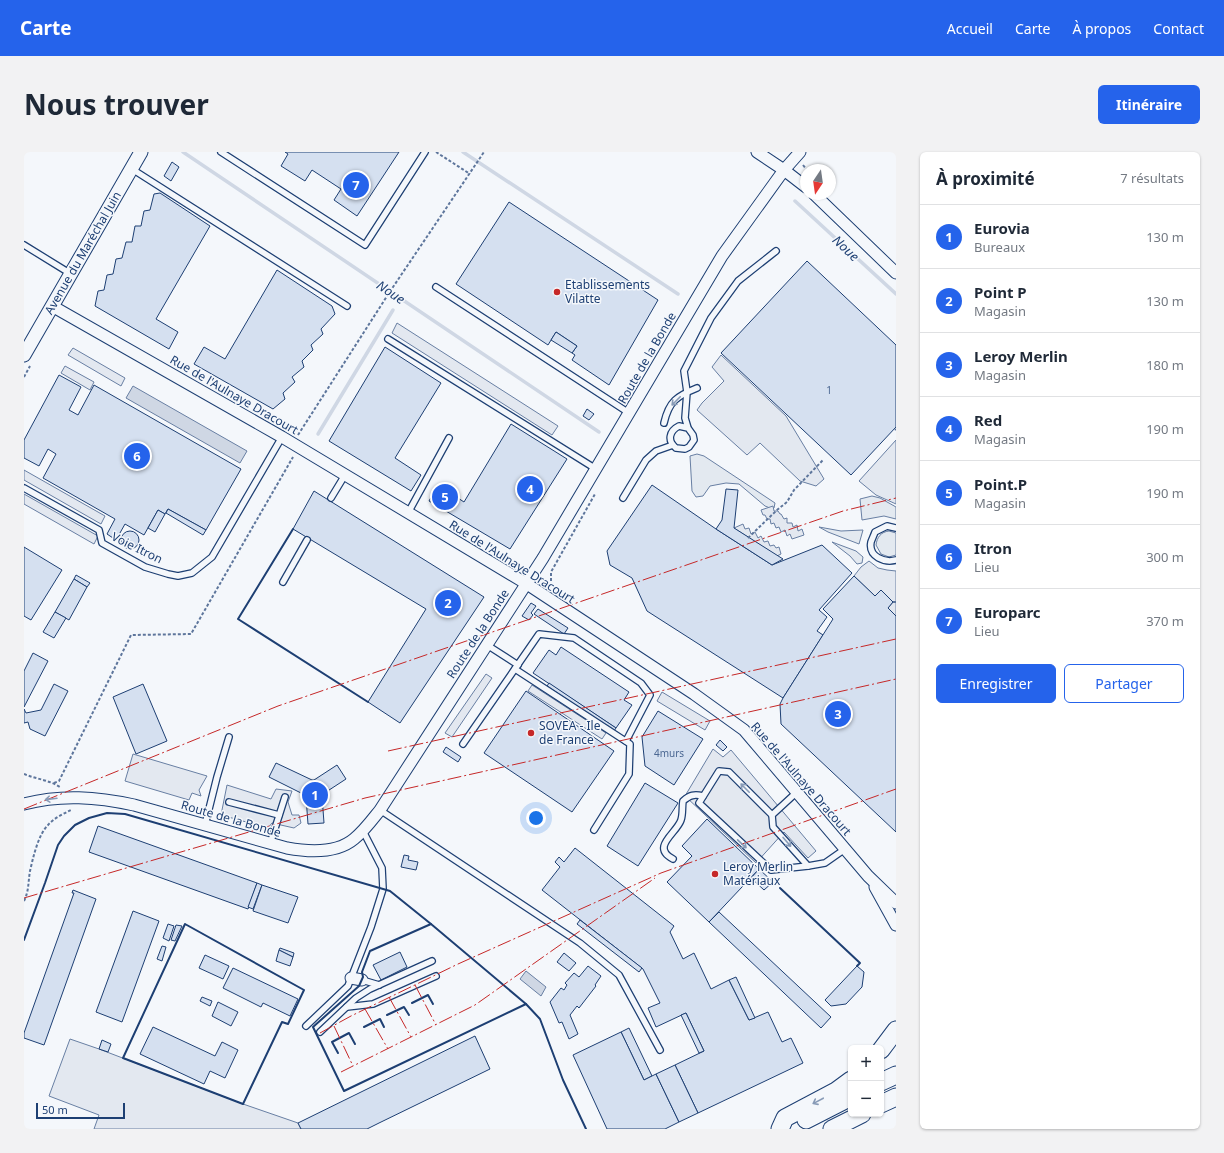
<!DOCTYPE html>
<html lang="fr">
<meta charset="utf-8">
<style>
body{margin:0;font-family:"Noto Sans",sans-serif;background:#f2f2f3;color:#1f2937}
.controls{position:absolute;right:12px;bottom:12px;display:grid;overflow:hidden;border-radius:6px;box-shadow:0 1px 3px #0004}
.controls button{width:36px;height:36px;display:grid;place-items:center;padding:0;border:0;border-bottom:1px solid #e0e1e3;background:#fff;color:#1f2937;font:20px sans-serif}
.compass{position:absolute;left:776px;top:12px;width:36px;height:36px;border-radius:50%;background:#fff;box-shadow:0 1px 3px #0004;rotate:193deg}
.scale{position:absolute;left:12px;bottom:10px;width:89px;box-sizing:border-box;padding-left:4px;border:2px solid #1d3f73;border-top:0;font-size:11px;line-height:14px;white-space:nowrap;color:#1d3f73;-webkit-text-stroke:3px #f4f7fb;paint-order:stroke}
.you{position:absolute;left:512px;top:666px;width:14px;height:14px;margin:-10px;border:3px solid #fff;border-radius:50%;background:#1a73e8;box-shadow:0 0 0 6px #1a73e833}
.badge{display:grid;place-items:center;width:26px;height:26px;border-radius:50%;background:#2563eb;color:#fff;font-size:13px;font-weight:700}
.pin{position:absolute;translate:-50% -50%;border:2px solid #fff;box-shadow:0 1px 4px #0006}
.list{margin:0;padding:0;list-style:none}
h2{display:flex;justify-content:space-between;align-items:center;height:52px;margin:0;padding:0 16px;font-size:17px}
h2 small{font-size:13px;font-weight:400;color:#747a83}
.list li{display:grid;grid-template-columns:26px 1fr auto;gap:12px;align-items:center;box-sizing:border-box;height:64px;padding:0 16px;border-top:1px solid #e0e1e3}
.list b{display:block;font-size:15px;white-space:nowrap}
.list p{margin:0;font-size:13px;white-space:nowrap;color:#747a83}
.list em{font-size:13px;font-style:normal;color:#747a83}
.actions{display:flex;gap:8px;padding:12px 16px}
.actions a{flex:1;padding:9px 0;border:1px solid #2563eb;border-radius:6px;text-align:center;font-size:14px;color:#2563eb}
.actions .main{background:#2563eb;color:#fff}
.map{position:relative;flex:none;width:872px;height:977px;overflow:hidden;border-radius:6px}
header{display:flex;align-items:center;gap:24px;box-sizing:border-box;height:56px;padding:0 20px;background:#2563eb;color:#fff}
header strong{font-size:19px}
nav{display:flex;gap:22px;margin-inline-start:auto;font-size:14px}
.intro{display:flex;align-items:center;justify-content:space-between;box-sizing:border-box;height:96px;padding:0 24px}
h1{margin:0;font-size:28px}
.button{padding:10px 18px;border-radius:6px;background:#2563eb;color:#fff;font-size:14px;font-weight:700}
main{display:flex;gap:24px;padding:0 24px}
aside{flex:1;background:#fff;border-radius:6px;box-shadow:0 1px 3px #0004}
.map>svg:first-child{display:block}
</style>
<header>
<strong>Carte</strong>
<nav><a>Accueil</a><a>Carte</a><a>À propos</a><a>Contact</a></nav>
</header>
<div class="intro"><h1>Nous trouver</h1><a class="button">Itinéraire</a></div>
<main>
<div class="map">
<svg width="872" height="977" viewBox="0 0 872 977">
<rect width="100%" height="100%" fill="#f4f7fb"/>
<g fill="#e3e9f0" stroke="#687fa3">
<polygon points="673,302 680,304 751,351 750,356 746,356 741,354 715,332 702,331 686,334 679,344 672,345 668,339 666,304"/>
<polygon points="848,344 856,346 872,355 872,367 860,364 838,368 836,347"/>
<polygon points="795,375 817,379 839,378 835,392 804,380"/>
<path d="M 865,379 L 872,381 L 872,403 L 865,405 L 857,402 L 852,393 C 853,385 857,380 865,379 Z"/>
<polygon points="808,390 832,399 839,405 838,411 833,412 826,404"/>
</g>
<g fill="#e3e8f0" stroke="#687fa3">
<polygon points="373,171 534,274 528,283 368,181"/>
<polygon points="49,196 101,226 97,234 44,203"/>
<polygon points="697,203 762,264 800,327 792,334 776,329 736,291 723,303 673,258 678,251 700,229 688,215"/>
<polygon points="41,214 70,230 66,238 37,221"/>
<polygon points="872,288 872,352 852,343 835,329"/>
<polygon points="0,318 81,364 77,372 0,328"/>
<polygon points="0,342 74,384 70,392 0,352"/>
<polygon points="749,354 750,359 754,359 756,362 757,362 760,367 763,366 763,371 768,371 769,375 773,373 774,379 778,377 780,383 768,387 766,382 763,384 761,378 757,380 755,375 752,376 750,371 747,372 746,367 743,367 741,363 739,363 737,358"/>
<polygon points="719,372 721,377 725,376 727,382 731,380 734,386 737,384 740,390 744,389 746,394 750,393 752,396 755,395 757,402 753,404 710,376"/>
<polygon points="845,409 854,416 863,418 872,419 872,464 864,456 869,450 857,439 851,444 830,424 837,415"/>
<polygon points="462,522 468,526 428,585 421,581"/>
<polygon points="508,533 582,581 578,587 504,539"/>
<polygon points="638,540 686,569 681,578 633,549"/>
<polygon points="689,597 699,605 707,598 792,699 784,706 760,680 732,711 661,644"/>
<polygon points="109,602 183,624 175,638 177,644 168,641 165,648 101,629"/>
<polygon points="203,633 247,647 252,637 268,639 264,650 268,663 275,663 277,671 270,676 248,671 244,676 197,663"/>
<polygon points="46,887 75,897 219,952 274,971 277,977 70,977 75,963 25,944"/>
</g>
<g fill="#cfd7e4" stroke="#687fa3">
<polygon points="109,234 223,299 216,311 102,246"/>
<polygon points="502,819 522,835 517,844 496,827"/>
</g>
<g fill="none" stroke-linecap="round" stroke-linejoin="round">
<g stroke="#cfd7e4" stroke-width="3.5">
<polyline points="159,0 575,280"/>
<polyline points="439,0 654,142"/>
<polyline points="771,49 872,142"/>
<polyline points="294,282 369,158"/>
</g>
</g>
<g fill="#d5e0f0" stroke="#1d3f73">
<polygon points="261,0 375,0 333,64 310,48 317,37 288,18 281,29 257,14 264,2"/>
<polygon points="148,10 155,15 147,29 140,24"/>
<polygon points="136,41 186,74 132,167 154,180 145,197 71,154 74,139 80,138 83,123 89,122 92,107 98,106 102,90 108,90 111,74 117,74 120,59 126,58 130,42"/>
<polygon points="485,50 634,148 585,233 548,208 551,203 548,201 553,194 532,180 524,193 432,132"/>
<polygon points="783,109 872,193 872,275 827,323 697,201"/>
<polygon points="253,118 308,154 311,162 297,177 299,182 287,193 289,198 278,209 280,215 268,225 271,230 259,241 261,247 249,257 170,212 180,195 201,207"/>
<polygon points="532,180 553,194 548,201 527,188"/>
<polygon points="361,195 417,231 371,306 397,323 387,339 305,289"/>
<polygon points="35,223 57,235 45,258 54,263 70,233 217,317 182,378 144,357 141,362 134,358 120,383 101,372 92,388 83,382 91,367 19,326 32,302 24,297 15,314 0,306 0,288"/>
<polygon points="563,257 570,262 565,268 559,264"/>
<polygon points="487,272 543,307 486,397 405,349 414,333 440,350"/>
<polygon points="628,333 692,377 748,413 798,393 828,421 795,458 803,465 793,479 799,483 759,546 623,459 608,426 586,413 583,399"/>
<polygon points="702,337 714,338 710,376 759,407 748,413 692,377 698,368"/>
<polygon points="290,339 460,445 376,571 344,550 402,457 269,377"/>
<polygon points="144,357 182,378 179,383 142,361"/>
<polygon points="134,358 141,362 131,380 124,376"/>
<circle cx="106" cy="388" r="9"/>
<polygon points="0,395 38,418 7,468 0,464"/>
<polygon points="52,423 66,431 63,435 50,427"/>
<polygon points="830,424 851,444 857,438 869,450 864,456 872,464 872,680 757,572 756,552 759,546 809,467 799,457"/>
<polygon points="50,427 63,435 45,468 31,460"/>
<polygon points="507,451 512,454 507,461 509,463 505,468 498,464"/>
<polygon points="514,457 544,476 540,482 510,462"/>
<polygon points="31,460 42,466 30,486 19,480"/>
<polygon points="537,495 605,540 600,548 608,553 592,576 509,521 525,498 532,503"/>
<polygon points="9,501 24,509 0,555 0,519"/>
<polygon points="525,531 592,576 590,579 523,534"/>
<polygon points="30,532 44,539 21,584 6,577 4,570 0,571 0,557 2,561 17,558"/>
<polygon points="119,532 143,589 112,602 89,545"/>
<polygon points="502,539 590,599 548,660 460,601"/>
<polygon points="634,559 679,587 650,633 621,614 618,585"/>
<polygon points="696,588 703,595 699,599 692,593"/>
<polygon points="422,595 437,605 434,610 419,600"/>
<polygon points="252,611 288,628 290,628 313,613 322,627 299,642 298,644 300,671 284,672 282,645 281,643 245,625"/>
<polygon points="621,631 654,651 614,714 583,694"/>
<polygon points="683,667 735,717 685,770 643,730 668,704 658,694"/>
<polygon points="74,674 233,731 224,757 65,700"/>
<polygon points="551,696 650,774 646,780 659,807 670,801 687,837 705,828 725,868 744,860 758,890 767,886 779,911 674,961 651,913 680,899 662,861 632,875 624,856 636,851 619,817 518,738 536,715 531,710 535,705 540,710"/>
<polygon points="380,703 385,704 384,708 394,710 392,718 377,715"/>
<polygon points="735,717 749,730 740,738 727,726"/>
<polygon points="233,731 238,733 229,757 224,755"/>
<polygon points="238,733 274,745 264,771 229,759"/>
<polygon points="49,738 72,747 20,893 0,886 0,881 50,741 48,741"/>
<polygon points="109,759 135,769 98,870 72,860"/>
<polygon points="695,760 807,865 797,876 685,770"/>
<polygon points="556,768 618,816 615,820 553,772"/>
<polygon points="144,772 150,774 145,789 139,786"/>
<polygon points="152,773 158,774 151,789 147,788"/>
<polygon points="138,794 142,795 138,809 133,807"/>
<polygon points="256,796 270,801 269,805 255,798"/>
<polygon points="255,798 269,805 266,814 252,809"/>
<polygon points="376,800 383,815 357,828 349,813"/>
<polygon points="540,801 552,811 545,819 533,810"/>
<polygon points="181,803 205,814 199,827 175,816"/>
<polygon points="564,814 577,824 571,833 572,834 555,856 553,854 546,863 554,882 545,887 538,870 535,871 526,850 537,836 540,838 543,833 541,831 550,821 555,825"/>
<polygon points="833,814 840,820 838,835 822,852 807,854 801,848"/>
<polygon points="209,816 274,847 266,864 239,851 237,855 199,836"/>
<polygon points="712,825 731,866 725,868 705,828"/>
<polygon points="178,845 188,849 186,854 176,849"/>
<polygon points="194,850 214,860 207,874 188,864"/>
<polygon points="662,861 680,899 675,901 657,863"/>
<polygon points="129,875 191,904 198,890 214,898 201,926 186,919 180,932 116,902"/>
<polygon points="605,876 628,924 620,928 597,880"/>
<polygon points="597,880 620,928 632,922 655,970 641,977 583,977 549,903"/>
<polygon points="451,884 466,917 355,971 343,977 277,977 274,971"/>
<polygon points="78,888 87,892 84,900 75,897"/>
<polygon points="651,913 674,961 655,970 632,922"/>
</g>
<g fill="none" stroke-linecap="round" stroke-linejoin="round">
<defs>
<g id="service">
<polyline points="197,0 341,93 401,0"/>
<polyline points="108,17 323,154"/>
<polyline points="0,93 47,122"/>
<polyline points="412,135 605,261"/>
<polyline points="364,187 572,317"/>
<path d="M 640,271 C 645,249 653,244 673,236"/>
<path d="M 664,276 L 655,274 C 645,279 643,289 652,296 L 661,297 L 665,295 L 670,288 L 669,283 L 664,276 L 661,266 L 663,240 L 660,219 L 687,166 L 714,129 L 752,99"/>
<polyline points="0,336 75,378 78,391 121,415 144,422 154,424 168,421 188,405 258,285"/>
<polyline points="307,346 321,323"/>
<polyline points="599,346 622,308 632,299 649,293"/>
<polyline points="384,361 425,286"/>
<path d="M 872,376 L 863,374 L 851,380 C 850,383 848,387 847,390 C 844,405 861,411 872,408"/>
<polyline points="259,430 283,388"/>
<polyline points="463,493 494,513"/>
<polyline points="491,517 606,592 605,622 570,678"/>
<polyline points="439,592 515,482 550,486 617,531 626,543 602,589"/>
<polyline points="773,640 748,663 749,675 784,714 801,711 821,697"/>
<polyline points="205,650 255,663"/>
<polyline points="356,658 556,791 595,823 636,898"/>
<polyline points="748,663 705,620 695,619 675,651 747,718 784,714"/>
<polyline points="181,673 193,625 205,585"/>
<polyline points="246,692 261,645"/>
<path d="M 649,707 C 626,695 653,681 657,668 C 659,662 658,655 659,649 C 666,643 670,642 679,644"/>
<polyline points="338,828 355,833"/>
<polyline points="323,855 349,852 412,824"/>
<polyline points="282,874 324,834 347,775 359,737 358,716 339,679"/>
<polyline points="296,880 332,846 346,837 408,809"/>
</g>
<g id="minor">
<polyline points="733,0 760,18 782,35"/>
<polyline points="790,42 872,121"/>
<polyline points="28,154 258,285 503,432 670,542 720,578 844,724 872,751"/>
<path d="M 0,652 C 37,642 73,645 110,653 L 263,696 C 285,700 312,702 330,687 C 340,679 348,668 356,658 L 519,406 L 698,104 L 760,18 L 776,0"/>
<polyline points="851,735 872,773"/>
<polyline points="327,826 338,828"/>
</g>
<polyline id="tertiary" points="0,203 117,0"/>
<g id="primary">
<polyline points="857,898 872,878"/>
<polyline points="857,930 872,923"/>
<polyline points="857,952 872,945"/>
<polyline points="782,968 827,945"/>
<polyline points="756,977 761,966 812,939 827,928"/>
<polyline points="808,977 838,962"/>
</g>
</defs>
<use href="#service" stroke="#1d3f73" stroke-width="8"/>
<use href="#minor" stroke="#1d3f73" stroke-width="13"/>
<use href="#tertiary" stroke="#1d3f73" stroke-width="15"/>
<use href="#primary" stroke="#1d3f73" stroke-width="19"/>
<g stroke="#5e769c" stroke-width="2" stroke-dasharray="3 2" stroke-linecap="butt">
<polyline points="412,0 446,22"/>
<polyline points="779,13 783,18"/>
<polyline points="0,225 6,214"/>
<polyline points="871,277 872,278"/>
<polyline points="274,283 365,141 460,0"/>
<polyline points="724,386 753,358 763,350 770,338 799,308"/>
<polyline points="527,434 527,420 571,342"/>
<polyline points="869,450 872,450"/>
<path d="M 0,622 C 12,627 25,628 36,635"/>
<polyline points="30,631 35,629 107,483 167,482 269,305"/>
<path d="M 0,749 C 5,739 4,731 6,719 C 9,706 14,683 24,673 C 30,666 39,662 47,658"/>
</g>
<use href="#service" stroke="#f4f7fb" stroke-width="5.5"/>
<use href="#minor" stroke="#f4f7fb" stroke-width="11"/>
<use href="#tertiary" stroke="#f4f7fb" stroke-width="13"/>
<use href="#primary" stroke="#f4f7fb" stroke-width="17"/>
<g stroke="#1d3f73" stroke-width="2">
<polyline points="269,377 214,467 344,550"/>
<polyline points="756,736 836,811 833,814"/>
<polygon points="161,772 280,838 264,872 258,870 219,952 99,906"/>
<polygon points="407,772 502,852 320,939 289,875 335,834 339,825 338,820 346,799"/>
<polyline points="0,788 21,731 34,693 40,684 51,673 65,666 83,661 101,662 366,739 407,772"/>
<polyline points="388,851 404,843 409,852"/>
<polyline points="502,852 516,867 539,928 562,977"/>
<polyline points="363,863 380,855 385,863"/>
<polyline points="340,875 356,867 360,875"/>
<polyline points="314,901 308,890 325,881 331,892"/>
</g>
<g stroke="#c62828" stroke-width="1" stroke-dasharray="14 3 2 3" stroke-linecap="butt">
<polyline points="364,599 872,487"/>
<polyline points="0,657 254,554 819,359 872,346"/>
<polyline points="0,746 341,646 872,527"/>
<polyline points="391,833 412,873"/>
<polyline points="365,845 387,885"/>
<polyline points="341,857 364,897"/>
<polyline points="310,874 329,914"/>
<polyline points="296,881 327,864 434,812 637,721 872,637"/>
<polyline points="317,920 451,853 631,726"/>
</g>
</g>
<defs><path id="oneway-shaft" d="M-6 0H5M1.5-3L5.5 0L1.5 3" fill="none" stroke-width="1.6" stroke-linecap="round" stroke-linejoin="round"/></defs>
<g stroke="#889bb7">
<use href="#oneway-shaft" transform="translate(652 249) rotate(135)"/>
<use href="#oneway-shaft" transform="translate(721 636) rotate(-135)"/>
<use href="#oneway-shaft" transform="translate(27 647) rotate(173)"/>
<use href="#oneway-shaft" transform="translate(763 690) rotate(49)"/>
<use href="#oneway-shaft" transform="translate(718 692) rotate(43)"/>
<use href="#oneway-shaft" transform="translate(794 949) rotate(152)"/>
</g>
<g fill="#c62828" stroke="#f4f7fb" stroke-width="1.5">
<circle cx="533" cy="140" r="4"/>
<circle cx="507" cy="581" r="4"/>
<circle cx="691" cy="722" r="4"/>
</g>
<g text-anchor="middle" stroke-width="3" stroke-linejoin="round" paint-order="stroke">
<g font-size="10" fill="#4b6792">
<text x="805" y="242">1</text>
<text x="645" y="605">4murs</text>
</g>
<g font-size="12" fill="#1d3f73" stroke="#f4f7fb">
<text transform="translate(59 101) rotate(-60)" y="4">Avenue du Maréchal Juin</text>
<text transform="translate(623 206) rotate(-60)" y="4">Route de la Bonde</text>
<text transform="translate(210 243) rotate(30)" y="4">Rue de l'Aulnaye Dracourt</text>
<text transform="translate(113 396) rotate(26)" y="4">Voie Itron</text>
<text transform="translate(488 410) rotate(32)" y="4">Rue de l'Aulnaye Dracourt</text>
<text transform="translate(454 482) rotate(-57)" y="4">Route de la Bonde</text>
<text transform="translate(777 627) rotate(49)" y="4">Rue de l'Aulnaye Dracourt</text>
<text transform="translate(207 667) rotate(16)" y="4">Route de la Bonde</text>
</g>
<g font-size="12" fill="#1d3f73" stroke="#f4f7fb" text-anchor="start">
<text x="541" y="137">Etablissements<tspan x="541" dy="14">Vilatte</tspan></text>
<text x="515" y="578">SOVEA - Ile<tspan x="515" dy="14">de France</tspan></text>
<text x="699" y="719">Leroy Merlin<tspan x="699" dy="14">Matériaux</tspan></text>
</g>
<g font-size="13" font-style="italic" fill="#1d3f73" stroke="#f4f7fb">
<text transform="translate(822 96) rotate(43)" y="5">Noue</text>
<text transform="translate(367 140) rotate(34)" y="5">Noue</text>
</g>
</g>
</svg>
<div class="controls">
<button>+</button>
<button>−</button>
</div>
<svg class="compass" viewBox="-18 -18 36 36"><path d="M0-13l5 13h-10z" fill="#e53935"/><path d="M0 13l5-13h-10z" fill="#747a83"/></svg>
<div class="scale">50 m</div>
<div class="you"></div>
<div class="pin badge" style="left:291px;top:643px">1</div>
<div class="pin badge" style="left:424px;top:451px">2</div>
<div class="pin badge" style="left:814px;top:562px">3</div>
<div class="pin badge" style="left:506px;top:337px">4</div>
<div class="pin badge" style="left:421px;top:345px">5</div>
<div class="pin badge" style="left:113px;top:304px">6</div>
<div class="pin badge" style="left:332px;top:33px">7</div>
</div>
<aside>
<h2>À proximité<small>7 résultats</small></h2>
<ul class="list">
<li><span class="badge">1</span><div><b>Eurovia</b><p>Bureaux</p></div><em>130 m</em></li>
<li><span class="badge">2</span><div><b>Point P</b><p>Magasin</p></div><em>130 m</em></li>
<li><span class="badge">3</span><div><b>Leroy Merlin</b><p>Magasin</p></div><em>180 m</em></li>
<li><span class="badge">4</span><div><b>Red</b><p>Magasin</p></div><em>190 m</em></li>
<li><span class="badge">5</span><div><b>Point.P</b><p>Magasin</p></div><em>190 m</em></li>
<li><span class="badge">6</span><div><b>Itron</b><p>Lieu</p></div><em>300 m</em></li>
<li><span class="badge">7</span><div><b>Europarc</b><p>Lieu</p></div><em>370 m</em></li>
</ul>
<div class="actions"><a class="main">Enregistrer</a><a>Partager</a></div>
</aside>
</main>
